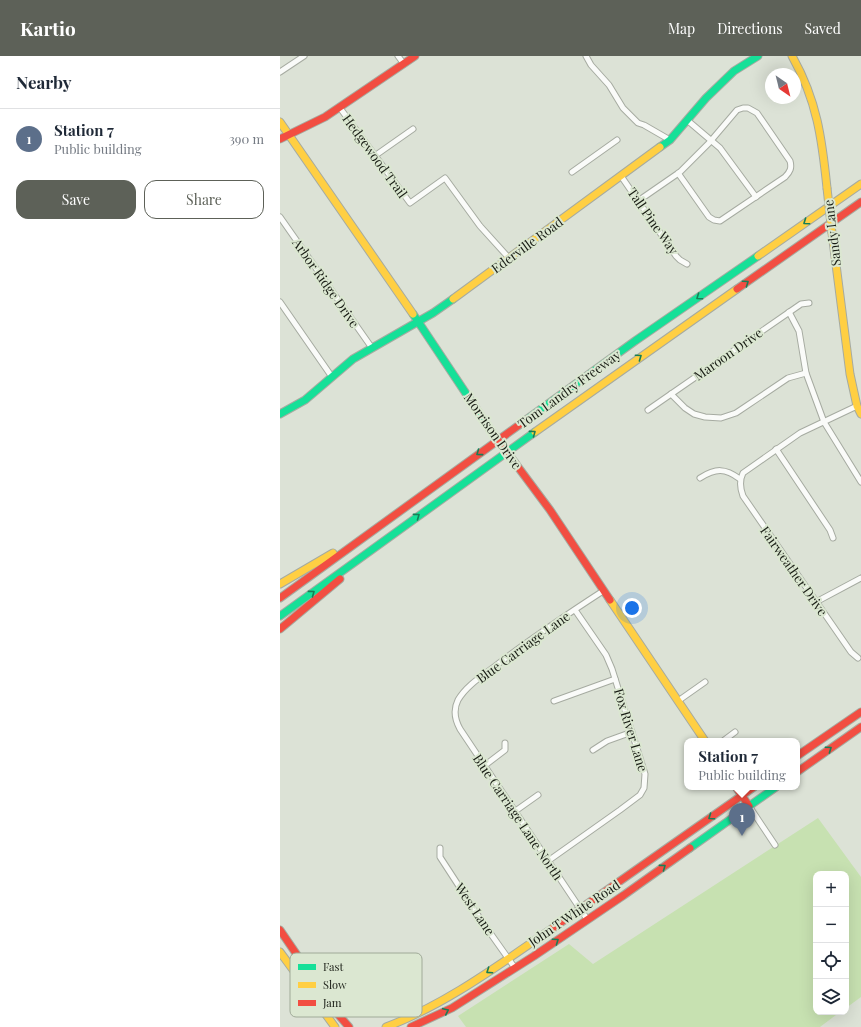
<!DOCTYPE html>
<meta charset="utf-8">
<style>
body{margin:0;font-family:"Playfair Display",serif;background:#f2f2f3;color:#1f2937}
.controls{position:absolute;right:12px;bottom:12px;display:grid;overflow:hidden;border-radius:8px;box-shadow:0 4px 16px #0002}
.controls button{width:36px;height:36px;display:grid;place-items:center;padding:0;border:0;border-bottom:1px solid #e0e1e3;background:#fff;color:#1f2937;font:20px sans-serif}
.compass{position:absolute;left:485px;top:12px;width:36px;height:36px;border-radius:50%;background:#fff;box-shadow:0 4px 16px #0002;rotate:145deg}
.you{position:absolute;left:352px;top:552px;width:14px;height:14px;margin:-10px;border:3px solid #fff;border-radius:50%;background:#1a73e8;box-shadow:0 0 0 6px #1a73e833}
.badge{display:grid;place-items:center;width:26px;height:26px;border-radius:50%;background:#5d6158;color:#fff;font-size:13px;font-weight:700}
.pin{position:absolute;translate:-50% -33px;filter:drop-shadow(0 1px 2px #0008)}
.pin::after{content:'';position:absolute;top:21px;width:14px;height:12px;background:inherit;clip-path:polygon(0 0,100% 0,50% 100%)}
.popup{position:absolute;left:404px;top:682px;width:116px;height:52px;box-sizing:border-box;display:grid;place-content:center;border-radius:8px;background:#fff;filter:drop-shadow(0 1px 3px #0005);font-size:13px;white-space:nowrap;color:#747a83}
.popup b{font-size:15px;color:#1f2937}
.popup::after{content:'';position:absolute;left:50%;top:100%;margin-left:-8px;border:8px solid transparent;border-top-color:#fff}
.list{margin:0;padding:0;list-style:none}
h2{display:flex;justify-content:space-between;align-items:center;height:52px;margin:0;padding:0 16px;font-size:17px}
h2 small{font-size:13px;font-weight:400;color:#747a83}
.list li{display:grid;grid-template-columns:26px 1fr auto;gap:12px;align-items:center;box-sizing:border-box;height:60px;padding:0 16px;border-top:1px solid #e0e1e3}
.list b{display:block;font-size:15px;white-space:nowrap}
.list p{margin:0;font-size:13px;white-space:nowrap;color:#747a83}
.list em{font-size:13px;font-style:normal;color:#747a83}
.actions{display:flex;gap:8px;padding:12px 16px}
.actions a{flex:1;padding:9px 0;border:1px solid #5d6158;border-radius:12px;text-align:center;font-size:14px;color:#5d6158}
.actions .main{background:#5d6158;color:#fff}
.icon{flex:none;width:22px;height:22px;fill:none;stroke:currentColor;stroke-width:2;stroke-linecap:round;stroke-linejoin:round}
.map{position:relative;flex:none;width:581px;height:971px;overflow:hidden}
header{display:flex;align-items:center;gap:24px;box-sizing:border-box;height:56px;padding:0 20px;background:#5d6158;color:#fff}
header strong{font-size:19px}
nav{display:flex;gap:22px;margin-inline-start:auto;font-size:14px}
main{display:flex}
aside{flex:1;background:#fff}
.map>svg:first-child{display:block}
</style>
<header>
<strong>Kartio</strong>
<nav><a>Map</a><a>Directions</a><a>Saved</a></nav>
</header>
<main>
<aside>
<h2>Nearby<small></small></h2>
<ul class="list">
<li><span class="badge" style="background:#5c6f8a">1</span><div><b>Station 7</b><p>Public building</p></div><em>390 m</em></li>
</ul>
<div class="actions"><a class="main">Save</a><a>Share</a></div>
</aside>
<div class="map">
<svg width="581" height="971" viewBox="0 0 581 971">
<rect width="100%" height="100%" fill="#dce2d6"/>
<polygon fill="#c7e1b1" points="538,762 581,821 581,941 566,952 566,818 536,818 536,956 560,956 540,971 186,971 178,960 289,888 313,908"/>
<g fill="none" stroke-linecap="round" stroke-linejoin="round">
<defs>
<g id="street">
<polyline points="118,0 124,8"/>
<polyline points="306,0 311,9 329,29 343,52 358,67 364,69 390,84"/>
<polyline points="0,16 24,0"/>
<polyline points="60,52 130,147 165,122 200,170 229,202"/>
<polyline points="407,64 440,92 476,141"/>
<polyline points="96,99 133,73"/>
<polyline points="292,116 337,84"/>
<polyline points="341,120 396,200 400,204 407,208"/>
<path d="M 358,145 L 400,116 L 429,87 L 457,54 L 463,52 L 468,52 L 477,57 L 510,105 C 512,112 510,116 505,121 L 440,165 L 434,164 L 429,161 L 398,117"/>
<polyline points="0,161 92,292"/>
<polyline points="0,246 52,321"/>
<polyline points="509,256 519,275 526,317 544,366 581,426"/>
<polyline points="391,338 405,352 414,358 425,361 441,362 456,357 508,322 526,317"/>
<path d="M 577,350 L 520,377 L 463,417 C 459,425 460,432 463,440 L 571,596 L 578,602"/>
<polyline points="368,354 521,248 529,247"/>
<polyline points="496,393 550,474 553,482"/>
<path d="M 420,422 C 436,412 445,412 460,423"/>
<polyline points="536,546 581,522"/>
<polyline points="274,645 335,623"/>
<polyline points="398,645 425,626"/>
<polyline points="443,685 455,676"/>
<polyline points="313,694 327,685 352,676"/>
<polyline points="204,710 225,694 225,687"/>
<polyline points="469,750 495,789"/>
<polyline points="234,756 258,739"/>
<polyline points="160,792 160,801 201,864 235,912"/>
<polyline points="268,805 340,754 360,739 364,732 365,718 332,613 326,599 295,554"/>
<path d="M 307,863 L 180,673 C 175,664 173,654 178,644 C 186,630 202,620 214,611 C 249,584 286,559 323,535"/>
</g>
<g id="fast">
<polyline points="380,91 390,84 426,42 454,15 478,0"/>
<polyline points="133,258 209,372"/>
<polyline points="0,358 25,344 73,303 153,257 173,243"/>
<polyline points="246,364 355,285 478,200"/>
<polyline points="0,560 255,376"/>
<polyline points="410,792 496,731"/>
</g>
<g id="slow">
<path d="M 512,0 C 537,44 542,83 547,132"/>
<polyline points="0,66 133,258"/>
<polyline points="552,177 570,318 577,350 581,358"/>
<polyline points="478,200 581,128"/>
<polyline points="173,243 380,91"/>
<polyline points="255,376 457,233"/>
<polyline points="0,528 53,497"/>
<polyline points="330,544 425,685"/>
<polyline points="0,896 55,971"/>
<path d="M 106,971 C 167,948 220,908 273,872"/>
</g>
<g id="jam">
<polyline points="0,83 45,61 135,0"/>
<polyline points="457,233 581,146"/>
<polyline points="235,407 270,454 330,544"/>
<polyline points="0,542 246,364"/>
<polyline points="0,573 60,523"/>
<polyline points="517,700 581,656"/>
<polyline points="517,716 581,671"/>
<polyline points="456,731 469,750"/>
<polyline points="273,872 474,731"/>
<polyline points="0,874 56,956 69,971"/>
<polyline points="131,971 172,952 254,900 344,839 410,792"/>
</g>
</defs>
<use href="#street" stroke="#a6aba1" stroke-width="7"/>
<use href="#fast" stroke="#a6aba1" stroke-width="9"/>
<use href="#slow" stroke="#a6aba1" stroke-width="9"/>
<use href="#jam" stroke="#a6aba1" stroke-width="9"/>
<use href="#street" stroke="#fafbf9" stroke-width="5"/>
<use href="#fast" stroke="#16e098" stroke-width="7"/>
<use href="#slow" stroke="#ffcf43" stroke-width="7"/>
<use href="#jam" stroke="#f24e42" stroke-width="7"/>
<defs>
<polyline id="slow-bridge" points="547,132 552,177"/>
<polyline id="jam-bridge" points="209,372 235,407"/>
</defs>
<use href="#slow-bridge" stroke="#a6aba1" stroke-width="9" stroke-linecap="butt"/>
<use href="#jam-bridge" stroke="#a6aba1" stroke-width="9" stroke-linecap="butt"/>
<use href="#slow-bridge" stroke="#ffcf43" stroke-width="7"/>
<use href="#jam-bridge" stroke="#f24e42" stroke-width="7"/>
</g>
<defs><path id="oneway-chevron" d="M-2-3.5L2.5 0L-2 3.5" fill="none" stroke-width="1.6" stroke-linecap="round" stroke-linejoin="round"/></defs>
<g stroke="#177e56">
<use href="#oneway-chevron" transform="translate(526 166) rotate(145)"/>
<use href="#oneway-chevron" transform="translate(466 227) rotate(-35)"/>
<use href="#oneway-chevron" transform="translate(419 241) rotate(145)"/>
<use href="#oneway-chevron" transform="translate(359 301) rotate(-35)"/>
<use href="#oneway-chevron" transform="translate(253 377) rotate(-36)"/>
<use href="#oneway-chevron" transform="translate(199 397) rotate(144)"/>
<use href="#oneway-chevron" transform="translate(137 460) rotate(-36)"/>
<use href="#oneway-chevron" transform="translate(32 537) rotate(-36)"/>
<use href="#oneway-chevron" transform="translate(549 693) rotate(-35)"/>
<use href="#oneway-chevron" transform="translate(431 761) rotate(145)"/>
<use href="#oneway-chevron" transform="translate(383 811) rotate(-36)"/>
<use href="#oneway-chevron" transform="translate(276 885) rotate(-35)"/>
<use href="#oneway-chevron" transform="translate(209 915) rotate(146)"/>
<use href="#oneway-chevron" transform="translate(166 955) rotate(-25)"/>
</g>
<g text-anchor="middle" stroke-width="4" stroke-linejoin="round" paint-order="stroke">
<g font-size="13" fill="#181c14" stroke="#dbe7d1">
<text transform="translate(95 100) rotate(54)" y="5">Hedgewood Trail</text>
<text transform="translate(373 165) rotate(55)" y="5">Tall Pine Way</text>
<text transform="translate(552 177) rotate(-97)" y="5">Sandy Lane</text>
<text transform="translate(247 189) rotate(-36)" y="5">Ederville Road</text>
<text transform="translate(46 227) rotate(55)" y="5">Arbor Ridge Drive</text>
<text transform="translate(448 298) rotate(-35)" y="5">Maroon Drive</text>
<text transform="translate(289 333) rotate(-36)" y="5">Tom Landry Freeway</text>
<text transform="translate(213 375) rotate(55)" y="5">Morrison Drive</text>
<text transform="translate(514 515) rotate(55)" y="5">Fairweather Drive</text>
<text transform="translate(243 591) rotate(-36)" y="5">Blue Carriage Lane</text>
<text transform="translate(351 674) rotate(73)" y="5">Fox River Lane</text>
<text transform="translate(238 761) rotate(56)" y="5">Blue Carriage Lane North</text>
<text transform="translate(195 853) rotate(56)" y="5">West Lane</text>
<text transform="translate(294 857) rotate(-34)" y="5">John T White Road</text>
</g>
</g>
<rect x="10" y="897" width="132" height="64" rx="6" fill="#dbe7d1" stroke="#a0aa98" stroke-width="1"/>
<rect x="18" y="908" width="18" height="6" fill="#16e098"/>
<rect x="18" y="926" width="18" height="6" fill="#ffcf43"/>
<rect x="18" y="944" width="18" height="6" fill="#f24e42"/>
<g font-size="11" fill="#181c14">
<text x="43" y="915">Fast</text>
<text x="43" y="933">Slow</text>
<text x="43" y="951">Jam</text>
</g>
</svg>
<div class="controls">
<button>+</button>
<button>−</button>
<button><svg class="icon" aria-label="locate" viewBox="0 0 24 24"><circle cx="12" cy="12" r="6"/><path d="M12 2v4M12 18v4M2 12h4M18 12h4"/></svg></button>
<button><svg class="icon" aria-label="layers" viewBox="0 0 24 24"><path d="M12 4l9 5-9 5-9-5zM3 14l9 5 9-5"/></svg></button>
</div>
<svg class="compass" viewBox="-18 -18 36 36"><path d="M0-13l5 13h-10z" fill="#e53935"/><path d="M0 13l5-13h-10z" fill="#747a83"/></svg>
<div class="you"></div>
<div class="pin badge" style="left:462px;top:780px;background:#5c6f8a">1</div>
<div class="popup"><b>Station 7</b>Public building</div>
</div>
</main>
